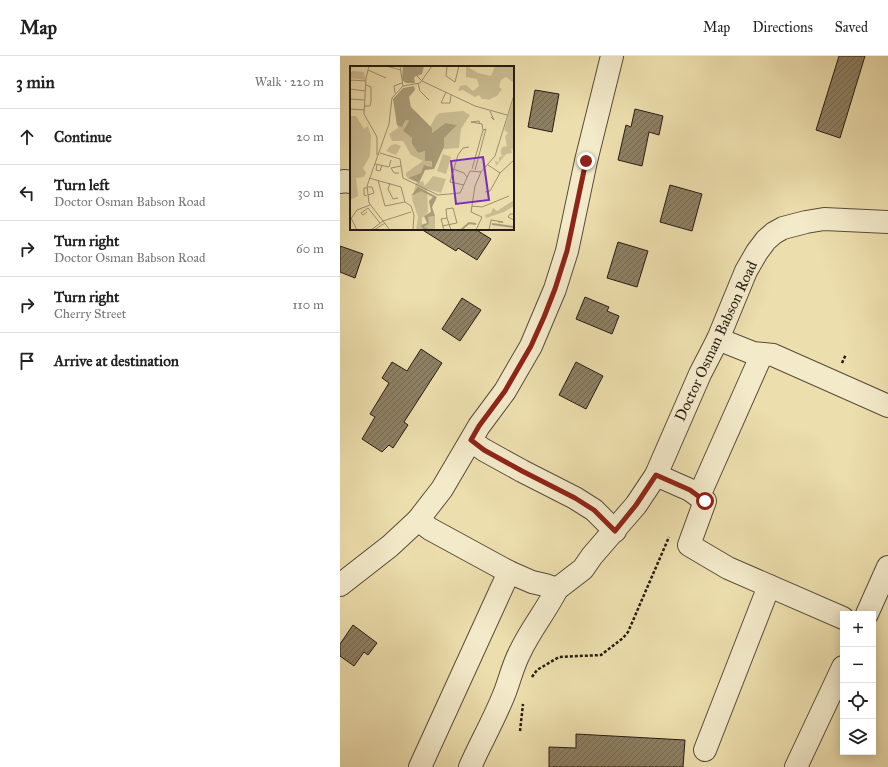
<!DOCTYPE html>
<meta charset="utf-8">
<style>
body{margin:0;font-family:"IM FELL Great Primer",serif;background:#f2f2f2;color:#222}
.controls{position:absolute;right:12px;bottom:12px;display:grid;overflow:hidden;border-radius:0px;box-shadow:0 2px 10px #0003}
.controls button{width:36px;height:36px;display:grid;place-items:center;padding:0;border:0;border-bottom:1px solid #e0e0e0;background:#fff;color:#222;font:20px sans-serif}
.stop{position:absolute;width:12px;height:12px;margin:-9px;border:3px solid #8f2418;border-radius:50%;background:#fff}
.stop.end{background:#8f2418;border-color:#fff;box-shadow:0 1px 4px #0008}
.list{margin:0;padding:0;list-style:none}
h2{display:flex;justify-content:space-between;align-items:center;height:52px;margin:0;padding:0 16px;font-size:17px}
h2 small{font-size:13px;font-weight:400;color:#767676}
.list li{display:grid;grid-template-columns:26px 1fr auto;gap:12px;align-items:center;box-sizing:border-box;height:56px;padding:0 16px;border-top:1px solid #e0e0e0}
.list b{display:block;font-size:15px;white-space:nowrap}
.list p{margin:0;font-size:13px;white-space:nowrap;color:#767676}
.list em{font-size:13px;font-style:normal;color:#767676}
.icon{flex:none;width:22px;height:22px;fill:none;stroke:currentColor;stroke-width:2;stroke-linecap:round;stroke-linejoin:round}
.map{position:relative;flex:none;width:548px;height:711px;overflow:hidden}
header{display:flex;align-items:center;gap:24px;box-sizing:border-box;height:56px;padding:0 20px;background:#fff;border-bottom:1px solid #e0e0e0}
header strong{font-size:19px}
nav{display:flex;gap:22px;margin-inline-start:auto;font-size:14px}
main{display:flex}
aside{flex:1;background:#fff}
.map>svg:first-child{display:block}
</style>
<header>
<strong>Map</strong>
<nav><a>Map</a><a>Directions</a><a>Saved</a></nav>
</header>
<main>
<aside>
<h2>3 min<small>Walk · 220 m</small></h2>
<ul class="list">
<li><svg class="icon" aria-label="ahead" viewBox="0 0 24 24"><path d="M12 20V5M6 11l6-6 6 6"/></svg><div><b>Continue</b></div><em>20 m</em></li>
<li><svg class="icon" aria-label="left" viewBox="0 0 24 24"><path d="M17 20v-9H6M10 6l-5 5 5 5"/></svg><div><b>Turn left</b><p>Doctor Osman Babson Road</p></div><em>30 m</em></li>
<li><svg class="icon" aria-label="right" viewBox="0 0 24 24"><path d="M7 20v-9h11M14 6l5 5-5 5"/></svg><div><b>Turn right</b><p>Doctor Osman Babson Road</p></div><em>60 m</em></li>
<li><svg class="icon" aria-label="right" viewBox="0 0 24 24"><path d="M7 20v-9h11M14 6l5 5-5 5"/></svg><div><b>Turn right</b><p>Cherry Street</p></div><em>110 m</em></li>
<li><svg class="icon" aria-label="arrive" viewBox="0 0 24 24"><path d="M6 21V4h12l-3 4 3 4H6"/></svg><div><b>Arrive at destination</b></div></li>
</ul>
</aside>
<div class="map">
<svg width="548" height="711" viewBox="0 0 548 711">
<defs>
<pattern id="building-hatch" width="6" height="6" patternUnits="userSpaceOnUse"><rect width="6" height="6" fill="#8d8063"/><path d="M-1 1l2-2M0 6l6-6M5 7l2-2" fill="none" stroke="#736850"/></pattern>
</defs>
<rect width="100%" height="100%" fill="#eddead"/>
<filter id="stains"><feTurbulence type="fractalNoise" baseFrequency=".005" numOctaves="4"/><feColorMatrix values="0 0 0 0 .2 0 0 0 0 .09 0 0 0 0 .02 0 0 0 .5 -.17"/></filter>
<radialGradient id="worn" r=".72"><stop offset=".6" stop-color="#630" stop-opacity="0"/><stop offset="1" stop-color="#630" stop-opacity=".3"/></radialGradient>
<g fill="url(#building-hatch)" stroke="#261b12">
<polygon points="499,0 525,0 500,82 476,74"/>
<polygon points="195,34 219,38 212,76 188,71"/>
<polygon points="295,53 323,60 319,79 309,76 302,110 278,104 286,69 291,71"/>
<polygon points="330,129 362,138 352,175 320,166"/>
<polygon points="81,173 135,173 151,183 137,204 118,192 116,195"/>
<polygon points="278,186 308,195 297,231 267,222"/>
<polygon points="0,190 23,198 15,222 0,216"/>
<polygon points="245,241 269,251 267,255 279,260 272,278 236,263"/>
<polygon points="122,242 141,254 120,285 102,273"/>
<polygon points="81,293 102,307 64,366 68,369 53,392 49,389 42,396 22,383 35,361 30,358 49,327 42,322 52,306 67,315"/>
<polygon points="236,306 263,320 246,353 219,339"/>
<polygon points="13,569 37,587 28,599 24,596 14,610 0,600 0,588"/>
<polygon points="236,678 345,684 343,711 209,711 209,691 236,692"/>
</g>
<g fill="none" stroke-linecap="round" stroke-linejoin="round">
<defs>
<g id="minor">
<polyline points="0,126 4,125 11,126"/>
<polyline points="378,283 413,297 433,299 548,350"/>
<polyline points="131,385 144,394 182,415 235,442 254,454 275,475"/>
<polyline points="316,419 350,434 365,445 349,489 388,512 503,562"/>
<polyline points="359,440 422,298"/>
<polyline points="78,464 90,473 169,516 192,526 205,529 217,533 243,513 252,500 296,449 316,419 360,318 378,283 406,215 417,196 426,184 434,177 443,172 466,166 484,163 548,166"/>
<polyline points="0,529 50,490 78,464 102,433 139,370 165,335 191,290 215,233 227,195 246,105 272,0"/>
<polyline points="527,558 548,511"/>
<polyline points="365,694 429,530"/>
<polyline points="80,711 169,516"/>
<path d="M 130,711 C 141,686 155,662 165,636 C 170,623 173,609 180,596 C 190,574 206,555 217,533"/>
<polyline points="456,711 503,611"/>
</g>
</defs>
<use href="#minor" stroke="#584c39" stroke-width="24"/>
<g stroke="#261b12" stroke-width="2.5" stroke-dasharray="3 2" stroke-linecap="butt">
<polyline points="502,307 506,298"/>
<polyline points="192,621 197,614 219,601 261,599 283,582 288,576 329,481"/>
<polyline points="180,675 183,648"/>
</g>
<use href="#minor" stroke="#f3eaca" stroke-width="22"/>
</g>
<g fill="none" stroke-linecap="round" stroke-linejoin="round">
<polyline stroke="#8f2418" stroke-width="5" points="246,105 227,195 215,233 204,261 191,290 165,335 139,370 131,384 144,394 182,415 235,442 254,454 275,475 296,449 316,419 350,434 365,445"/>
</g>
<g text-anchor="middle" stroke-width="3" stroke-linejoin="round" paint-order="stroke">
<g font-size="15" fill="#261b12" stroke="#f3eaca">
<text transform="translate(376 285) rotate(-65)" y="5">Doctor Osman Babson Road</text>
</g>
</g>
<g transform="translate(10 10)">
<rect width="164" height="164" fill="#eddead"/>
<path d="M 116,0 L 128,7 L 141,10 L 145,0 L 164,0 L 164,17 L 156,11 L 151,14 L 149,21 L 152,23 L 147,30 L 140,33 L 132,33 L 129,29 L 125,31 L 113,24 L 108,25 L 110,20 L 116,19 L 123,25 L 129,20 L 127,13 L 116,11 ZM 154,64 L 164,67 L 164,85 L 161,82 L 162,87 L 156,88 L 146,100 L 145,95 L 149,96 L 149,91 L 153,90 L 151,88 L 151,83 L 154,80 L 157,81 L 155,70 L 158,67 ZM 164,134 L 164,140 L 154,146 L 136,152 L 135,149 L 141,147 L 143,142 L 147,145 Z" fill="#cbbd93"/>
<path d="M 146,11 L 150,12 L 149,17 L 141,33 L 137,34 L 140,19 ZM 113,45 L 120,49 L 111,63 L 109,82 L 93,83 L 94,72 L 106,59 L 97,57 L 82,67 L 80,61 L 86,50 L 90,47 ZM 46,53 L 53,60 L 56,54 L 59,55 L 54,66 L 62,72 L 62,78 L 68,87 L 75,85 L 75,90 L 78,95 L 82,95 L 82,102 L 77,99 L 71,107 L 58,112 L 56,110 L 56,107 L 73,95 L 61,89 L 53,75 L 42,75 L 39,68 L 48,62 ZM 85,150 L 85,164 L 76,164 L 74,161 L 78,159 L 77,151 Z" fill="#cbbd93"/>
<path d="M 3,5 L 14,6 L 15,14 L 0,12 L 0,7 ZM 164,32 L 164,68 L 163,68 L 154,64 ZM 0,50 L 6,50 L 14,63 L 18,60 L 21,70 L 20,90 L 13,102 L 16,107 L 14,111 L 6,112 L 8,130 L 0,134 ZM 46,78 L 51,80 L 46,89 L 36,85 L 41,79 ZM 93,88 L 101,91 L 96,108 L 87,105 ZM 83,110 L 96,113 L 91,127 L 77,123 L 78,146 L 72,152 L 72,164 L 66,164 L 68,151 L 62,133 L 66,117 L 73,115 L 75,120 Z" fill="#cbbd93"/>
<path d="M 53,0 L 74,0 L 72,8 L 64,11 L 65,17 L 56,17 L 52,14 ZM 64,20 L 65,24 L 59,31 L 61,41 L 82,62 L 82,67 L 96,57 L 107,59 L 94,72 L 94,81 L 84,103 L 75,104 L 69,117 L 58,112 L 71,107 L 74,99 L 82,101 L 82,95 L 75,95 L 75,85 L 68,87 L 62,78 L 62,72 L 53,65 L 59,55 L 56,54 L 52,61 L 47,59 L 43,33 L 53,22 ZM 68,121 L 87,131 L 82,141 L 85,150 L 78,151 L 79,158 L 74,161 L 82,164 L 73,164 L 71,159 L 77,157 L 74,150 L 81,146 L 79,135 L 83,131 L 71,125 L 61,130 Z" fill="#a99c78"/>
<path fill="none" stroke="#a99c78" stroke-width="2" d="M 142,158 L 164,161M 111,164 L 119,157 L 126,158"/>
<path fill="none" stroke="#9d906f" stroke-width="1" d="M 19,0 L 16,12 L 14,48 L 27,71 L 27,89M 36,0 L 51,4M 50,0 L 53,20M 97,0 L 96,10 L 105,16 L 109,0M 18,4 L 36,12M 67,10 L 72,15 L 125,40 L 157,49M 0,14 L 16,15M 68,18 L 70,25 L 79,34M 0,23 L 15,25M 96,26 L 91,37 L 100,37 L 101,29M 45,27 L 44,20 L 52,17M 0,33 L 14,34M 14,40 L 20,40 L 21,36 L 21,21 L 16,19M 0,43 L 14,44M 140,45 L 144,54 L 141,51M 130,58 L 129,55 L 121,56 L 132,58 L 133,64M 30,87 L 50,93 L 53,112 L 88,129 L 110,127 L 120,105 L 131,106M 25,98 L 39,101 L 41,94M 27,99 L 26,104 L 30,105 L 32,99M 138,99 L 150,107M 103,103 L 114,107 L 117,111M 122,103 L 133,64 L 136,63 L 125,104M 49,107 L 44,107 L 41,102 L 51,100M 19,112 L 51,121 L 55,136 L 61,140 L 64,149 L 63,164M 28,114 L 35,140 L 55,136M 40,117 L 38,123 L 43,133 L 48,132M 114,119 L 100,116 L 108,89 L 113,82 L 119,81M 17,121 L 22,121 L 24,127 L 18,129M 17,122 L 14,122 L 14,129 L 17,130M 135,126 L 140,125 L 150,107 L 164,94M 122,140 L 132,141 L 159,130M 17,146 L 13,149 L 11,147 L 18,142 L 30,157M 164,148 L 160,148 L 158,151 L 164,154M 1,152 L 7,164M 0,154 L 7,144 L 20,139M 92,160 L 107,157 L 103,142 L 96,143 L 97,152M 21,164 L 33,155 L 61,146M 24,164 L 35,157M 40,164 L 19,137 L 17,120 L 39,58 L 42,32 L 53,20 L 70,17 L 82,0M 94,164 L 91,153 L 97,152 L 101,164M 126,164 L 132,151 L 121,146 L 125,120 L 131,106 L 145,90 L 164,29M 139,164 L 141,154 L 153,156 L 148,156"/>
<path fill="#7b2cbf" fill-opacity="0.15" stroke="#7b2cbf" stroke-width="2" d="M 133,91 L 139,134 L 106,138 L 101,95 Z"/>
<rect width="164" height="164" fill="none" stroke="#261b12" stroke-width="2"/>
</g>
<rect width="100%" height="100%" filter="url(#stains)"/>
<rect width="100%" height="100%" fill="url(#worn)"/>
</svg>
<div class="controls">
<button>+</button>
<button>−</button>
<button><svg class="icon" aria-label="locate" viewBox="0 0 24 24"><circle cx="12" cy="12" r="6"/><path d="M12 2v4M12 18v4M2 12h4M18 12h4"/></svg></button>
<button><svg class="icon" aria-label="layers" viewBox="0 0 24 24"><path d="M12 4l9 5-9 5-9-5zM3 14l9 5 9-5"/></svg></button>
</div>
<div class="stop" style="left:365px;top:445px"></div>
<div class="stop end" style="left:246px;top:105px"></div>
</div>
</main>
